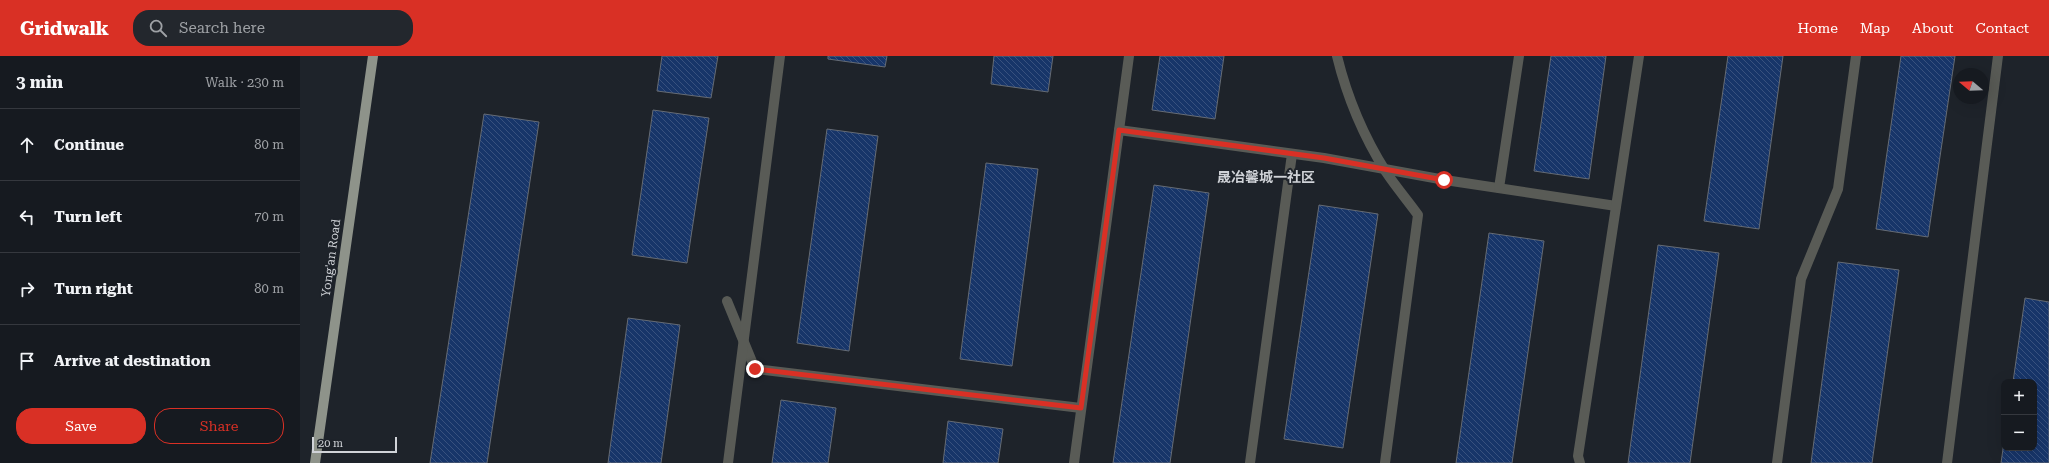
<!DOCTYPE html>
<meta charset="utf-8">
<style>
body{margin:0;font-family:"Roboto Serif","Noto Sans SC",serif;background:#23272d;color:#f1f3f6}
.controls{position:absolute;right:12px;bottom:12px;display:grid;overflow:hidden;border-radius:8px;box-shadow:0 4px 16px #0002}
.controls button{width:36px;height:36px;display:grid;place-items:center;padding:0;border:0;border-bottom:1px solid #35383e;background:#161a20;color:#f1f3f6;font:20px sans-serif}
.compass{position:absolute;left:1653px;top:12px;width:36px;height:36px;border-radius:50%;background:#161a20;box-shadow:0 4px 16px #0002;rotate:289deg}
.scale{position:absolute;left:12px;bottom:10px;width:85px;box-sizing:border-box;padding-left:4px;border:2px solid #d0d3d8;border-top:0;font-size:11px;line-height:14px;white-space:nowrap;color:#d0d3d8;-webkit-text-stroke:3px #1e232a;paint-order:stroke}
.stop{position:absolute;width:12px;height:12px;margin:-9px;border:3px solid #d93025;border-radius:50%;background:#fff}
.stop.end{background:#d93025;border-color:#fff;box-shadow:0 1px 4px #0008}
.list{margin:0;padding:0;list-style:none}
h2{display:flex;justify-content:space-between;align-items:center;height:52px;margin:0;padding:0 16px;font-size:17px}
h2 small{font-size:13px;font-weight:400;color:#9ea1a5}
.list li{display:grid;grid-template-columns:26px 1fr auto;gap:12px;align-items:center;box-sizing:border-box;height:72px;padding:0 16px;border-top:1px solid #35383e}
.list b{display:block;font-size:15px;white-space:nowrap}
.list em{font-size:13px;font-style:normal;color:#9ea1a5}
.actions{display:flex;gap:8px;padding:12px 16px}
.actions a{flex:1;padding:9px 0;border:1px solid #d93025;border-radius:16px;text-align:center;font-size:14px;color:#d93025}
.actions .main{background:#d93025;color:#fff}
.icon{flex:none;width:22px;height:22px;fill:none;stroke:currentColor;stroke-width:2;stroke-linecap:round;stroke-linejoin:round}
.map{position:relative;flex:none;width:1749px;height:407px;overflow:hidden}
header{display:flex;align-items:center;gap:24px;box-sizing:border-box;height:56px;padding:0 20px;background:#d93025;color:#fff}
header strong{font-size:19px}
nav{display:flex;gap:22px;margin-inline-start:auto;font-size:14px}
.search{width:280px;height:36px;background:#23272d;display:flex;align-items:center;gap:10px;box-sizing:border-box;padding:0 14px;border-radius:16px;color:#9ea1a5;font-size:15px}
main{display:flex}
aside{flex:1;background:#161a20}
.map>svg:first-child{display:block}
</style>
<header>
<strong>Gridwalk</strong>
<div class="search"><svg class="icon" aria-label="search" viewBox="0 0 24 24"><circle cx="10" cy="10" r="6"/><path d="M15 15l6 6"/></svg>Search here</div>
<nav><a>Home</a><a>Map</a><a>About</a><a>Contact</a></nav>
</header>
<main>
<aside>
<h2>3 min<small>Walk · 230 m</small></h2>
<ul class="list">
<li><svg class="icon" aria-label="ahead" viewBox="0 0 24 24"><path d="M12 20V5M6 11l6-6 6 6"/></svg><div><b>Continue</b></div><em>80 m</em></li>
<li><svg class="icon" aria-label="left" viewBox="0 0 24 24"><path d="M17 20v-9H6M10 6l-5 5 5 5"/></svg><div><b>Turn left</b></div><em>70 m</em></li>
<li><svg class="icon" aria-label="right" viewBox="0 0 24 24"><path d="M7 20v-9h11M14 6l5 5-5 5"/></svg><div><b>Turn right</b></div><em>80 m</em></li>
<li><svg class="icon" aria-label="arrive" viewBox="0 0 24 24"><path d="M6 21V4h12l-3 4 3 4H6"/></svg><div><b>Arrive at destination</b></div></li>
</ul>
<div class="actions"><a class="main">Save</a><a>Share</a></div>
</aside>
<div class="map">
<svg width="1749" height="407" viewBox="0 0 1749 407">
<defs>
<pattern id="building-back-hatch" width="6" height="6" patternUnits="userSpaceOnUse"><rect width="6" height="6" fill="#173569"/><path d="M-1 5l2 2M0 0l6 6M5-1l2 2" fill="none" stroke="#38517e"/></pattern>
</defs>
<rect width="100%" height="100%" fill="#1e232a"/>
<g fill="url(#building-back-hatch)" stroke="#656b74">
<polygon points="362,0 418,0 411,42 357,35"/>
<polygon points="528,0 587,0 585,11 528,3"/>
<polygon points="694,0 753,0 748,36 691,28"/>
<polygon points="860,0 924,0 915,63 852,54"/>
<polygon points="1251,0 1306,0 1289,123 1234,115"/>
<polygon points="1428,0 1483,0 1459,173 1404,165"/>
<polygon points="1601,0 1655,0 1628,181 1576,173"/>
<polygon points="353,54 409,62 387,207 332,199"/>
<polygon points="184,58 239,66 187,407 130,407"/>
<polygon points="527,73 578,80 549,295 497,287"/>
<polygon points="686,107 738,113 712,310 660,303"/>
<polygon points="854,129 909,137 870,407 813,407"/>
<polygon points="1019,149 1078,158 1043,392 984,383"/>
<polygon points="1189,177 1244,185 1212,407 1156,407"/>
<polygon points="1358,189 1419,197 1390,407 1328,407"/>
<polygon points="1538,206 1599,214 1572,407 1511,407"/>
<polygon points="1725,242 1749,246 1749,407 1701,407 1704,386 1704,392 1734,392 1734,326 1713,326"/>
<polygon points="328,262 380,269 361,407 308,407"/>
<polygon points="481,344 536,352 528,407 472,407"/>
<polygon points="648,365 703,373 698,407 643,407"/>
</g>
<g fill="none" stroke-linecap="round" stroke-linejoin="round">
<g stroke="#595b56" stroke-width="10">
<path d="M 1037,0 C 1047,41 1064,81 1086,116 C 1096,131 1108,145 1118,159 L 1085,407"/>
<polyline points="819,74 1024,102 1145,124 1316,150"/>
<polyline points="1199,132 1219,0"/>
<polyline points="427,245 455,313 781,352"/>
<polyline points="428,407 480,0"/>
<polyline points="774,407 829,0"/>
<polyline points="950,407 992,98"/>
<polyline points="1280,407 1278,400 1339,0"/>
<polyline points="1477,407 1501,223 1538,133 1556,0"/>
<polyline points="1647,407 1698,0"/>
</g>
<polyline stroke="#8e938a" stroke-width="10" points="15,407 73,0"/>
</g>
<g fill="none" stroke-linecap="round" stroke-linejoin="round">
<polyline stroke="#d93025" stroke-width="5" points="455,313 781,352 819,74 1024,102 1144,124"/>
</g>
<g text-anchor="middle" stroke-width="4" stroke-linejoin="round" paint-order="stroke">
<g font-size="12" fill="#d0d3d8" stroke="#1e232a">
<text transform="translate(31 202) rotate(-82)" y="4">Yong'an Road</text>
</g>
<g font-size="14" font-weight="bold" fill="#d0d3d8" stroke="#1e232a">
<text x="966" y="126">晟冶馨城一社区</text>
</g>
</g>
</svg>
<div class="controls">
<button>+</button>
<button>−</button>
</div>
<svg class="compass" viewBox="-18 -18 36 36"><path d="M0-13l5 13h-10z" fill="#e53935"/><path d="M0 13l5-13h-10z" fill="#9ea1a5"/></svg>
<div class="scale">20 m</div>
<div class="stop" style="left:1144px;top:124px"></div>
<div class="stop end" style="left:455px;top:313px"></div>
</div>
</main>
